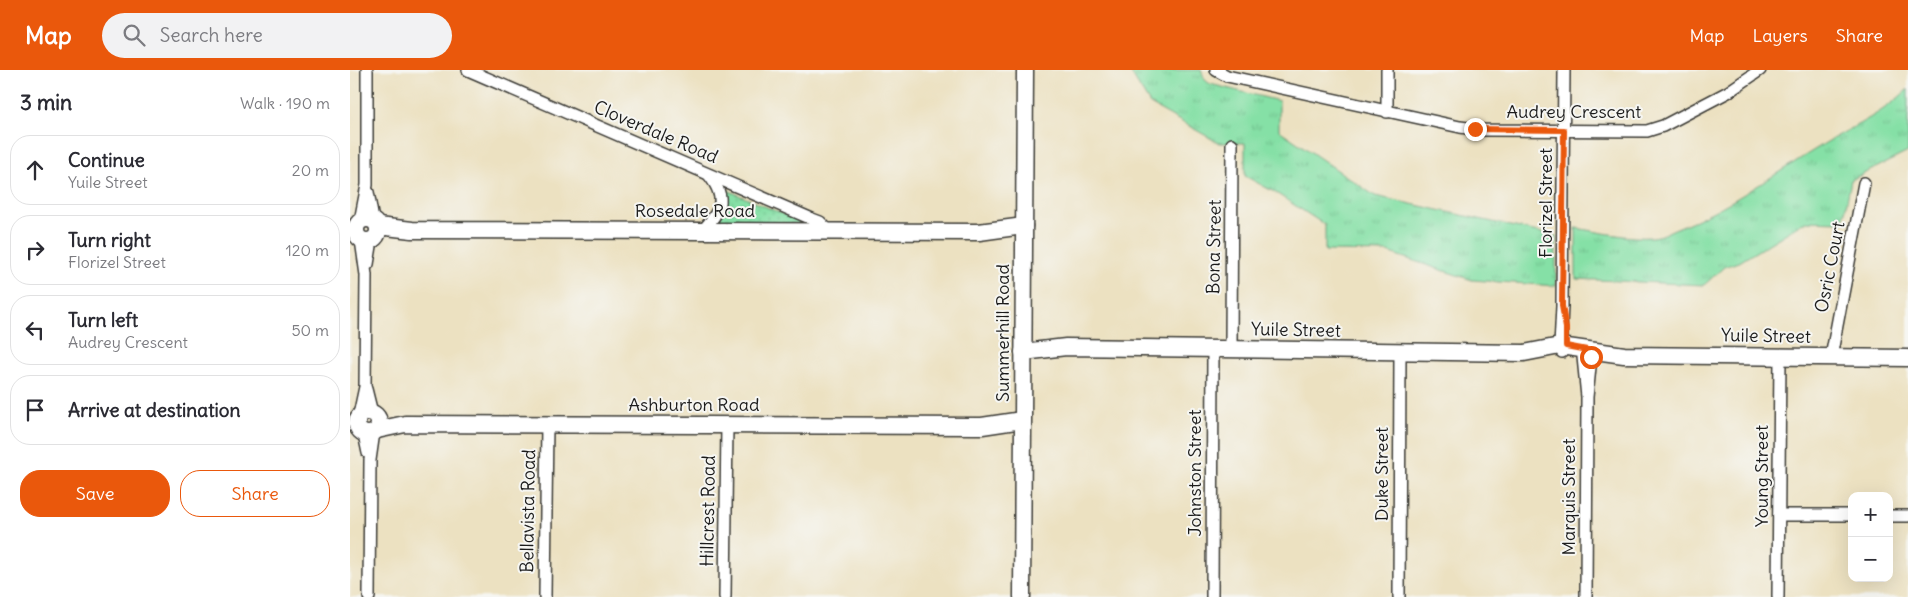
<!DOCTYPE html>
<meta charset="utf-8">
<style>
body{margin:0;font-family:Delius,sans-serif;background:#f2f2f3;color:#2b2b33}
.controls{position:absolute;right:15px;bottom:15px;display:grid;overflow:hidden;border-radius:10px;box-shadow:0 5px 20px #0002}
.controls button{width:45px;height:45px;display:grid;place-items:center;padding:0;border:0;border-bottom:1px solid #e1e1e2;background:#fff;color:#2b2b33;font:25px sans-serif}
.stop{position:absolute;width:15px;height:15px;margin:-11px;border:4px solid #ea580c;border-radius:50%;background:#fff}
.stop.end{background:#ea580c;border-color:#fff;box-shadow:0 1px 5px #0008}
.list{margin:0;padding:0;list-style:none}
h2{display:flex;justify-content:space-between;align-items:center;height:65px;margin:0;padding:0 20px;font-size:21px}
h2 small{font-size:16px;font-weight:400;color:#7c7c81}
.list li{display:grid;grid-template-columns:32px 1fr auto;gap:15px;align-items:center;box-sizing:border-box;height:70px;margin:0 10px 10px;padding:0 10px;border:1px solid #e1e1e2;border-radius:20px}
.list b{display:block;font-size:19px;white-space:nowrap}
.list p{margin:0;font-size:16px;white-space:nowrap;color:#7c7c81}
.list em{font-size:16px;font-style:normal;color:#7c7c81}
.actions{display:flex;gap:10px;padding:15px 20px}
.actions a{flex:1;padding:11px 0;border:1px solid #ea580c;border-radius:20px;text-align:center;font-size:18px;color:#ea580c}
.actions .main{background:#ea580c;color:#fff}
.icon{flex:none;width:28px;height:28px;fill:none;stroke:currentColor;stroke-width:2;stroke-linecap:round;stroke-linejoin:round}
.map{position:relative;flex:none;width:1558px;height:527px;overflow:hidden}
header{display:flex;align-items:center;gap:30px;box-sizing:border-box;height:70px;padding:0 25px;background:#ea580c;color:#fff}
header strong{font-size:24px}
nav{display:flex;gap:28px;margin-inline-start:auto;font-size:18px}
.search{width:350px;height:45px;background:#f2f2f3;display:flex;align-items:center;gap:12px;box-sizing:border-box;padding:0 18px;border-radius:28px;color:#7c7c81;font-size:19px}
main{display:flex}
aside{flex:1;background:#fff}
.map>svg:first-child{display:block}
</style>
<header>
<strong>Map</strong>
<div class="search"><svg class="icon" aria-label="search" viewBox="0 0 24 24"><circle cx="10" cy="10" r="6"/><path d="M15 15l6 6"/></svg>Search here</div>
<nav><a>Map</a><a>Layers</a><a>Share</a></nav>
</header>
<main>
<aside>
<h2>3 min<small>Walk · 190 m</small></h2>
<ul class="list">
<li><svg class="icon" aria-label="ahead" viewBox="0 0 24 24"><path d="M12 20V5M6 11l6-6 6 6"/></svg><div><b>Continue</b><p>Yuile Street</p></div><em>20 m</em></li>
<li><svg class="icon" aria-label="right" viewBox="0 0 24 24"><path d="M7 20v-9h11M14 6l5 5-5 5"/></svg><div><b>Turn right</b><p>Florizel Street</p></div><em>120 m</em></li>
<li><svg class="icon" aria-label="left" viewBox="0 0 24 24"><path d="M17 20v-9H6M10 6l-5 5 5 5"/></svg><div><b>Turn left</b><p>Audrey Crescent</p></div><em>50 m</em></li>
<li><svg class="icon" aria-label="arrive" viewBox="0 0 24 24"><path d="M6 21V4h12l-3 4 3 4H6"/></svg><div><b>Arrive at destination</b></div></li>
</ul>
<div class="actions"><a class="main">Save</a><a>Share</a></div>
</aside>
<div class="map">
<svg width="1558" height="527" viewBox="0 0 1558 527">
<defs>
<pattern id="grass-dots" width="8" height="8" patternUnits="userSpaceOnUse" patternTransform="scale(1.25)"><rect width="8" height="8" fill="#85e0a6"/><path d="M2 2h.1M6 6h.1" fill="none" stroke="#72c08e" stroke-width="1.8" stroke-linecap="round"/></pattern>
<pattern id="park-tufts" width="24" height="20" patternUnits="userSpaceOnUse" patternTransform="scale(1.25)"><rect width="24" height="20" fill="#85e0a6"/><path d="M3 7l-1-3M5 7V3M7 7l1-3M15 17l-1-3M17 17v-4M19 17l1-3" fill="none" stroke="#72c08e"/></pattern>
</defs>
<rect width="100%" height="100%" fill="#f6f6f2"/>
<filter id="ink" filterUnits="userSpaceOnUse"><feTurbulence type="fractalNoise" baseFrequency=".02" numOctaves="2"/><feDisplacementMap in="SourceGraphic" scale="10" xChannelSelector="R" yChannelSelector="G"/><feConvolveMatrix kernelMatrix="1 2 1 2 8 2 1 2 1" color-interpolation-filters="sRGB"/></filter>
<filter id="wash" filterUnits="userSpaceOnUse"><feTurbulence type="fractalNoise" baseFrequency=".0096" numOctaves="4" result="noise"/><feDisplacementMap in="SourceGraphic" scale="20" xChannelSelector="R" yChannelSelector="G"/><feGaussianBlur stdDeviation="1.12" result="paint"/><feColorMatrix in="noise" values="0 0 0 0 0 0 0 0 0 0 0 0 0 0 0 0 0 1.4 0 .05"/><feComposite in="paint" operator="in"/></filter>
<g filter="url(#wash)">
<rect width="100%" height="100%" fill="#ece1c1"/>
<polygon fill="url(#grass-dots)" stroke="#507e61" points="375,119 449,151 450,154 368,153 376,135 374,120"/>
<g fill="url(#park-tufts)" stroke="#507e61">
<polygon points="779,0 851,0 855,10 860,14 929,31 929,60 1025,126 1206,166 1206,216 1122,210 1037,182 975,181 975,155 926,123 895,106 895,73 869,73 800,34"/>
<path d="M 1558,19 L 1558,82 L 1501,110 L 1493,152 L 1456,151 L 1391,191 L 1374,197 L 1354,215 L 1226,209 L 1226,158 C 1249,162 1280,169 1302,167 C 1310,167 1319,161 1327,158 C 1378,138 1423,105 1469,77 C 1502,56 1529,47 1558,19 Z"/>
</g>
</g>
<g filter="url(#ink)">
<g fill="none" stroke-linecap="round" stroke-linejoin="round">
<defs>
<g id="street">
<polyline points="118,0 462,149 470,152 479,161"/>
<polyline points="866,0 877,6 1110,57 1133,60 1297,61 1313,56 1378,22 1410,0"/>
<polyline points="1037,42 1037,0"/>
<polyline points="18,122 23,150"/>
<polyline points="10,151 17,115 17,0"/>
<path d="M 352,161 C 371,141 378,129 359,105"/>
<polyline points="18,194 22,170"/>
<polyline points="881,279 882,74"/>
<polyline points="1212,282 1210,276 1212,236 1214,0"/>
<polyline points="1481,287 1514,113"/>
<polyline points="16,319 22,343"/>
<polyline points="9,345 15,317 16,205 11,170"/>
<polyline points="14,364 18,383"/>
<polyline points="1429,445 1502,445"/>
<polyline points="1539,446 1558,446"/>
<polyline points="19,527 20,390 24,362"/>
<polyline points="195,527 197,354"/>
<polyline points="375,527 377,355"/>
<polyline points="862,527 863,279"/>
<polyline points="1049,527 1050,281"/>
<polyline points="1236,527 1237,327 1233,287 1237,280 1241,287 1237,327"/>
<polyline points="1428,527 1430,286"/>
</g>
<g id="secondary">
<circle cx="17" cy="160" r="11"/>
<polyline points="28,156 62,160 629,162 674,156"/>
<polyline points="673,282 716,277 1174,283 1210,276 1274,285 1558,288"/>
<circle cx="18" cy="353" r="11"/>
<polyline points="27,360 55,354 632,356 672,350"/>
<polyline points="672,527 675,0"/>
</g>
</defs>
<use href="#street" stroke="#3b3a35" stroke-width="14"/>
<use href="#secondary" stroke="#3b3a35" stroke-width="19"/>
<use href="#street" stroke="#fff" stroke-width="11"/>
<use href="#secondary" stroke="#fff" stroke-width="16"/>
</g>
</g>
<g fill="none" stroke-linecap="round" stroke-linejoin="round" filter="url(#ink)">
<polyline stroke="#ea580c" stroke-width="6" points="1125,59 1214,60 1212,236 1216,258 1216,276 1237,280 1241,287"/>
</g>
<g text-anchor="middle" stroke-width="4" stroke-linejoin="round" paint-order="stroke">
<g font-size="18" fill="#1c1c1c" stroke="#f6f6f2">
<text x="1224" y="48">Audrey Crescent</text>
<text transform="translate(306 62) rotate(23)" y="6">Cloverdale Road</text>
<text transform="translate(1196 133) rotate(-90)" y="6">Florizel Street</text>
<text x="345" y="147">Rosedale Road</text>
<text transform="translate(864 177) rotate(-89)" y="6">Bona Street</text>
<text transform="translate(1480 197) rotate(-79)" y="6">Osric Court</text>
<text transform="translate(946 260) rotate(1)" y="6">Yuile Street</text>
<text transform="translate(653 263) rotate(-90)" y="6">Summerhill Road</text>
<text transform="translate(1416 266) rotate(1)" y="6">Yuile Street</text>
<text x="344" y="341">Ashburton Road</text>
<text transform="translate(845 403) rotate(-90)" y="6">Johnston Street</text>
<text transform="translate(1032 404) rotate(-90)" y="6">Duke Street</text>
<text transform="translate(1412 406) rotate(-90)" y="6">Young Street</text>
<text transform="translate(1219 427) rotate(-90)" y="6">Marquis Street</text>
<text transform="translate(178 441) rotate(-89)" y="6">Bellavista Road</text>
<text transform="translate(358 441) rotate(-89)" y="6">Hillcrest Road</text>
</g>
</g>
</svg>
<div class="controls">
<button>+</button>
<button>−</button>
</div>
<div class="stop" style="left:1241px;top:287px"></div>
<div class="stop end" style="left:1125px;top:59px"></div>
</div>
</main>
